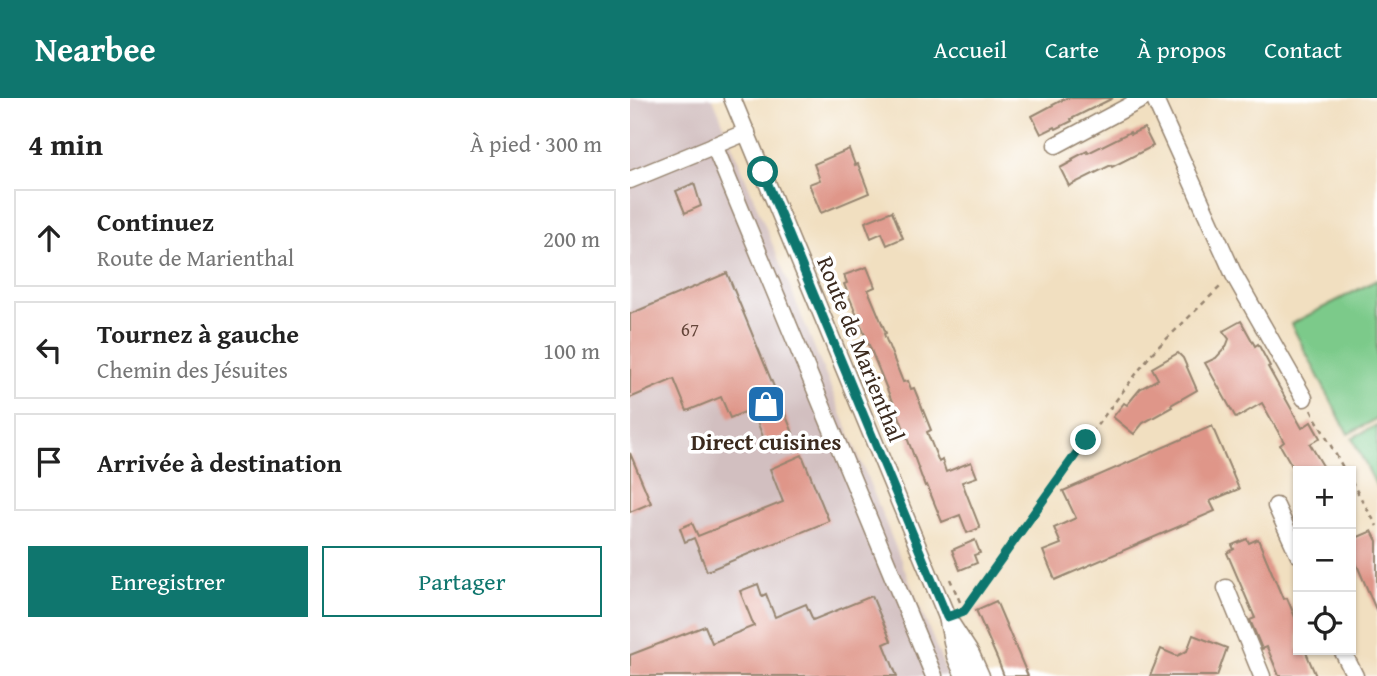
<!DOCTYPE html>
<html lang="fr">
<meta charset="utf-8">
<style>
body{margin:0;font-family:"Gentium Book Plus",serif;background:#f6f6f6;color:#222}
.controls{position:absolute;right:21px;bottom:21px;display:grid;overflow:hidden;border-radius:0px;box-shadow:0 2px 5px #0004}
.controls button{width:63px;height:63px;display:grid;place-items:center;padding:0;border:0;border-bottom:2px solid #e0e0e0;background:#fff;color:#222;font:35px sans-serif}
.stop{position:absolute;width:21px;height:21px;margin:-16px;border:5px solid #0f766e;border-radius:50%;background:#fff}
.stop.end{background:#0f766e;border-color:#fff;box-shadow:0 2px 7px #0008}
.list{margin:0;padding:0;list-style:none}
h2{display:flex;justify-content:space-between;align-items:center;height:91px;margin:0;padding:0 28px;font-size:30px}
h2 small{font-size:23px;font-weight:400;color:#767676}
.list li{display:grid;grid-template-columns:46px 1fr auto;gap:21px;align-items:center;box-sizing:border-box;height:98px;margin:0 14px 14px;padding:0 14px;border:2px solid #e0e0e0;border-radius:0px}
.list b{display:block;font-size:26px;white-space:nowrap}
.list p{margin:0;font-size:23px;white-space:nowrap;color:#767676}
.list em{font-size:23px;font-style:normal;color:#767676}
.actions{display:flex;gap:14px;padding:21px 28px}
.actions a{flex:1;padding:16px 0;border:2px solid #0f766e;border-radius:0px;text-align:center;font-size:24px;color:#0f766e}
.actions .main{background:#0f766e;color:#fff}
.icon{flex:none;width:38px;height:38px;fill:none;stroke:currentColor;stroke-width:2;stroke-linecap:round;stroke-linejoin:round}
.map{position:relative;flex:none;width:747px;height:578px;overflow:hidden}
header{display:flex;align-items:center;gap:42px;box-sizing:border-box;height:98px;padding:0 35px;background:#0f766e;color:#fff}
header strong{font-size:33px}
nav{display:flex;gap:38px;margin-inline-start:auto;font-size:24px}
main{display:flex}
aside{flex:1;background:#fff}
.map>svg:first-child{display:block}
</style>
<header>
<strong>Nearbee</strong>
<nav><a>Accueil</a><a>Carte</a><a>À propos</a><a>Contact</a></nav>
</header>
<main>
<aside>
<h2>4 min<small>À pied · 300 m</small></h2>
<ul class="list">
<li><svg class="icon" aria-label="ahead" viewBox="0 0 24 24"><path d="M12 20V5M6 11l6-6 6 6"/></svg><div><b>Continuez</b><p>Route de Marienthal</p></div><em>200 m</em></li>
<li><svg class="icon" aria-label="left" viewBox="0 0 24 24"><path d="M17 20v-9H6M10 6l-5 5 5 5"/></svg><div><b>Tournez à gauche</b><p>Chemin des Jésuites</p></div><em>100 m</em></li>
<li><svg class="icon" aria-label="arrive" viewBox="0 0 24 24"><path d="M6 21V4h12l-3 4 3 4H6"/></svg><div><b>Arrivée à destination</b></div></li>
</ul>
<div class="actions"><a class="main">Enregistrer</a><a>Partager</a></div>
</aside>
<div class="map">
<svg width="747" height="578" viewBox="0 0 747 578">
<rect width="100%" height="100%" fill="#fff"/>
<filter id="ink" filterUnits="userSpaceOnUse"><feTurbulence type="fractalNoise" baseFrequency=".0143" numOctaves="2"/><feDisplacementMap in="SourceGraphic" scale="14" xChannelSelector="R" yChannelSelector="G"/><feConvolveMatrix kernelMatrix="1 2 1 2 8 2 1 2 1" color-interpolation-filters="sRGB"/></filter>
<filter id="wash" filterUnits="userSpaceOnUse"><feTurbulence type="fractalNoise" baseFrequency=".00686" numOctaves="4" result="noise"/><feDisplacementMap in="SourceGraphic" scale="28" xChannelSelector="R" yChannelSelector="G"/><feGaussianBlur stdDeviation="1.57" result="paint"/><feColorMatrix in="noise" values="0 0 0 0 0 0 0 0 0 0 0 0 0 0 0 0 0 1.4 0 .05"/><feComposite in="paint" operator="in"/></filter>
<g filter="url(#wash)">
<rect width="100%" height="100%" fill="#f1dfc0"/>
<polygon fill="#d2bfc0" points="0,0 83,0 318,578 0,578"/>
<g fill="#7cca8a" stroke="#5c7a54" stroke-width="2">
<polygon points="747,182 747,321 718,336 661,226"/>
<polygon points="747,327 747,389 722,340"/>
</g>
<g id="blocks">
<g fill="#df9689">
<polygon points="436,0 483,0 441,21 442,23 426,31 425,29 411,36 402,18"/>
<polygon points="514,30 523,48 482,69 481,67 439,88 430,70 443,63 442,61 457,53 458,55 500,34 501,36"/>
<polygon points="219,51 225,67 228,66 239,95 191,115 179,86 190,82 184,66"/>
<polygon points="64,85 71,108 55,115 46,93"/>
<polygon points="262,113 273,140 257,147 252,135 241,140 235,124"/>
<polygon points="237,169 245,189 238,192 256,235 254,236 273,284 278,283 281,291 284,290 301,332 297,334 309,364 312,362 316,374 341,364 347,379 332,384 350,430 337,435 330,417 312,424 297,387 295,388 266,310 262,301 261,301 214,186 217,185 214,177"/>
<polygon points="97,175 163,335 136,346 122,311 100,320 91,299 57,313 44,281 0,300 0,216"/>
<polygon points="611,223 625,248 628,246 640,268 638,269 672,330 681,324 690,340 680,346 696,373 665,373 650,347 654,344 632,305 606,320 575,265 586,260 596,249 599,241 593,233"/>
<polygon points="548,255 553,260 567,292 541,307 542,309 513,325 504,336 483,319 494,305 497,307 510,291 528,281 522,270"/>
<polygon points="582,328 609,391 580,403 585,413 425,482 413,453 431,446 424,430 446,420 433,393"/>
<polygon points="0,355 21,405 0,414"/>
<polygon points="172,357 199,423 77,473 64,440 55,444 50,430 62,425 68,438 153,404 140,371"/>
<polygon points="742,433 747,443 747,514 721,453 721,442"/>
<polygon points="617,441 619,445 628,441 653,501 657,500 668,526 668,552 675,552 686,578 649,578 637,549 632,551 620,522 625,520 597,455 604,451 602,447"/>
<polygon points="345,442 350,455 344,457 347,465 330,472 322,452"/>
<polygon points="128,486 132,498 136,496 145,519 176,506 183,522 242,498 261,543 254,546 267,578 0,578 0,557 75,528 82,545 124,528 110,493"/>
<polygon points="366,503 398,578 374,578 367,560 346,512"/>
<polygon points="563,537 597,550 587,578 520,578 531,551 547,558 557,553"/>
</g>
</g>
</g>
<g filter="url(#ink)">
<use href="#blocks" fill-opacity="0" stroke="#96846f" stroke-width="2"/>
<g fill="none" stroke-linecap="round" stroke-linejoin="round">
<defs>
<g id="minor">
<polyline points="102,0 317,519"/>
<polyline points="524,0 604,177 674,300"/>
<polyline points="84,47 304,578"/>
<polyline points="426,47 514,0"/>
<polyline points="0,82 117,34"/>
<polyline points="646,408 668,456"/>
<polyline points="596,490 632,578"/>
<polyline points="712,552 725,578"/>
<polyline points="334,578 325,558 317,519 341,556 351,578"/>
</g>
</defs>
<use href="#minor" stroke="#96846f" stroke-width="19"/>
<g stroke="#96846f" stroke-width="2.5" stroke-dasharray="5 5" stroke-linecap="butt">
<polyline points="681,312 715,373"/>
<polyline points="721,383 747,428"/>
<polyline points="320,481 334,513"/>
<polyline points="333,514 456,342 522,255 591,188"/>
</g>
<use href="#minor" stroke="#fff" stroke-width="16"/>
</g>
</g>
<g fill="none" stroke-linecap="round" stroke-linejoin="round" filter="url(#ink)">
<polyline stroke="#0f766e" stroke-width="9" points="133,74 317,519 334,513 456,342"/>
</g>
<defs>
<symbol id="shop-square" viewBox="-11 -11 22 22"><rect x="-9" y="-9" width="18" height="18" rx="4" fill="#1f6fb2" stroke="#fff"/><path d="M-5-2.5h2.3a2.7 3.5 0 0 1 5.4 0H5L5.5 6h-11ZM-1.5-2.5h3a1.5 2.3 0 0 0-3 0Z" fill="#fff"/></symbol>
</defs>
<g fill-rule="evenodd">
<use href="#shop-square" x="114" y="284" width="44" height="44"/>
</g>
<g text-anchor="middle" stroke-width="7" stroke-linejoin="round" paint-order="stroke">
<g font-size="19" fill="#644539">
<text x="60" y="238">67</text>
</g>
<g font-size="23" fill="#3b2a1e" stroke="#fff">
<text transform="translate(231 251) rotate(68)" y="8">Route de Marienthal</text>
</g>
<g font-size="23" font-weight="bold" fill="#3b2a1e" stroke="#fff">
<text x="136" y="352">Direct cuisines</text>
</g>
</g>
</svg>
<div class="controls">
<button>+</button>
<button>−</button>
<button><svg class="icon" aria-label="locate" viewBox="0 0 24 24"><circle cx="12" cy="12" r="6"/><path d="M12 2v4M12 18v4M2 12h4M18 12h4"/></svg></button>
</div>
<div class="stop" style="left:133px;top:74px"></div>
<div class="stop end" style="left:456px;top:342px"></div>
</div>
</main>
